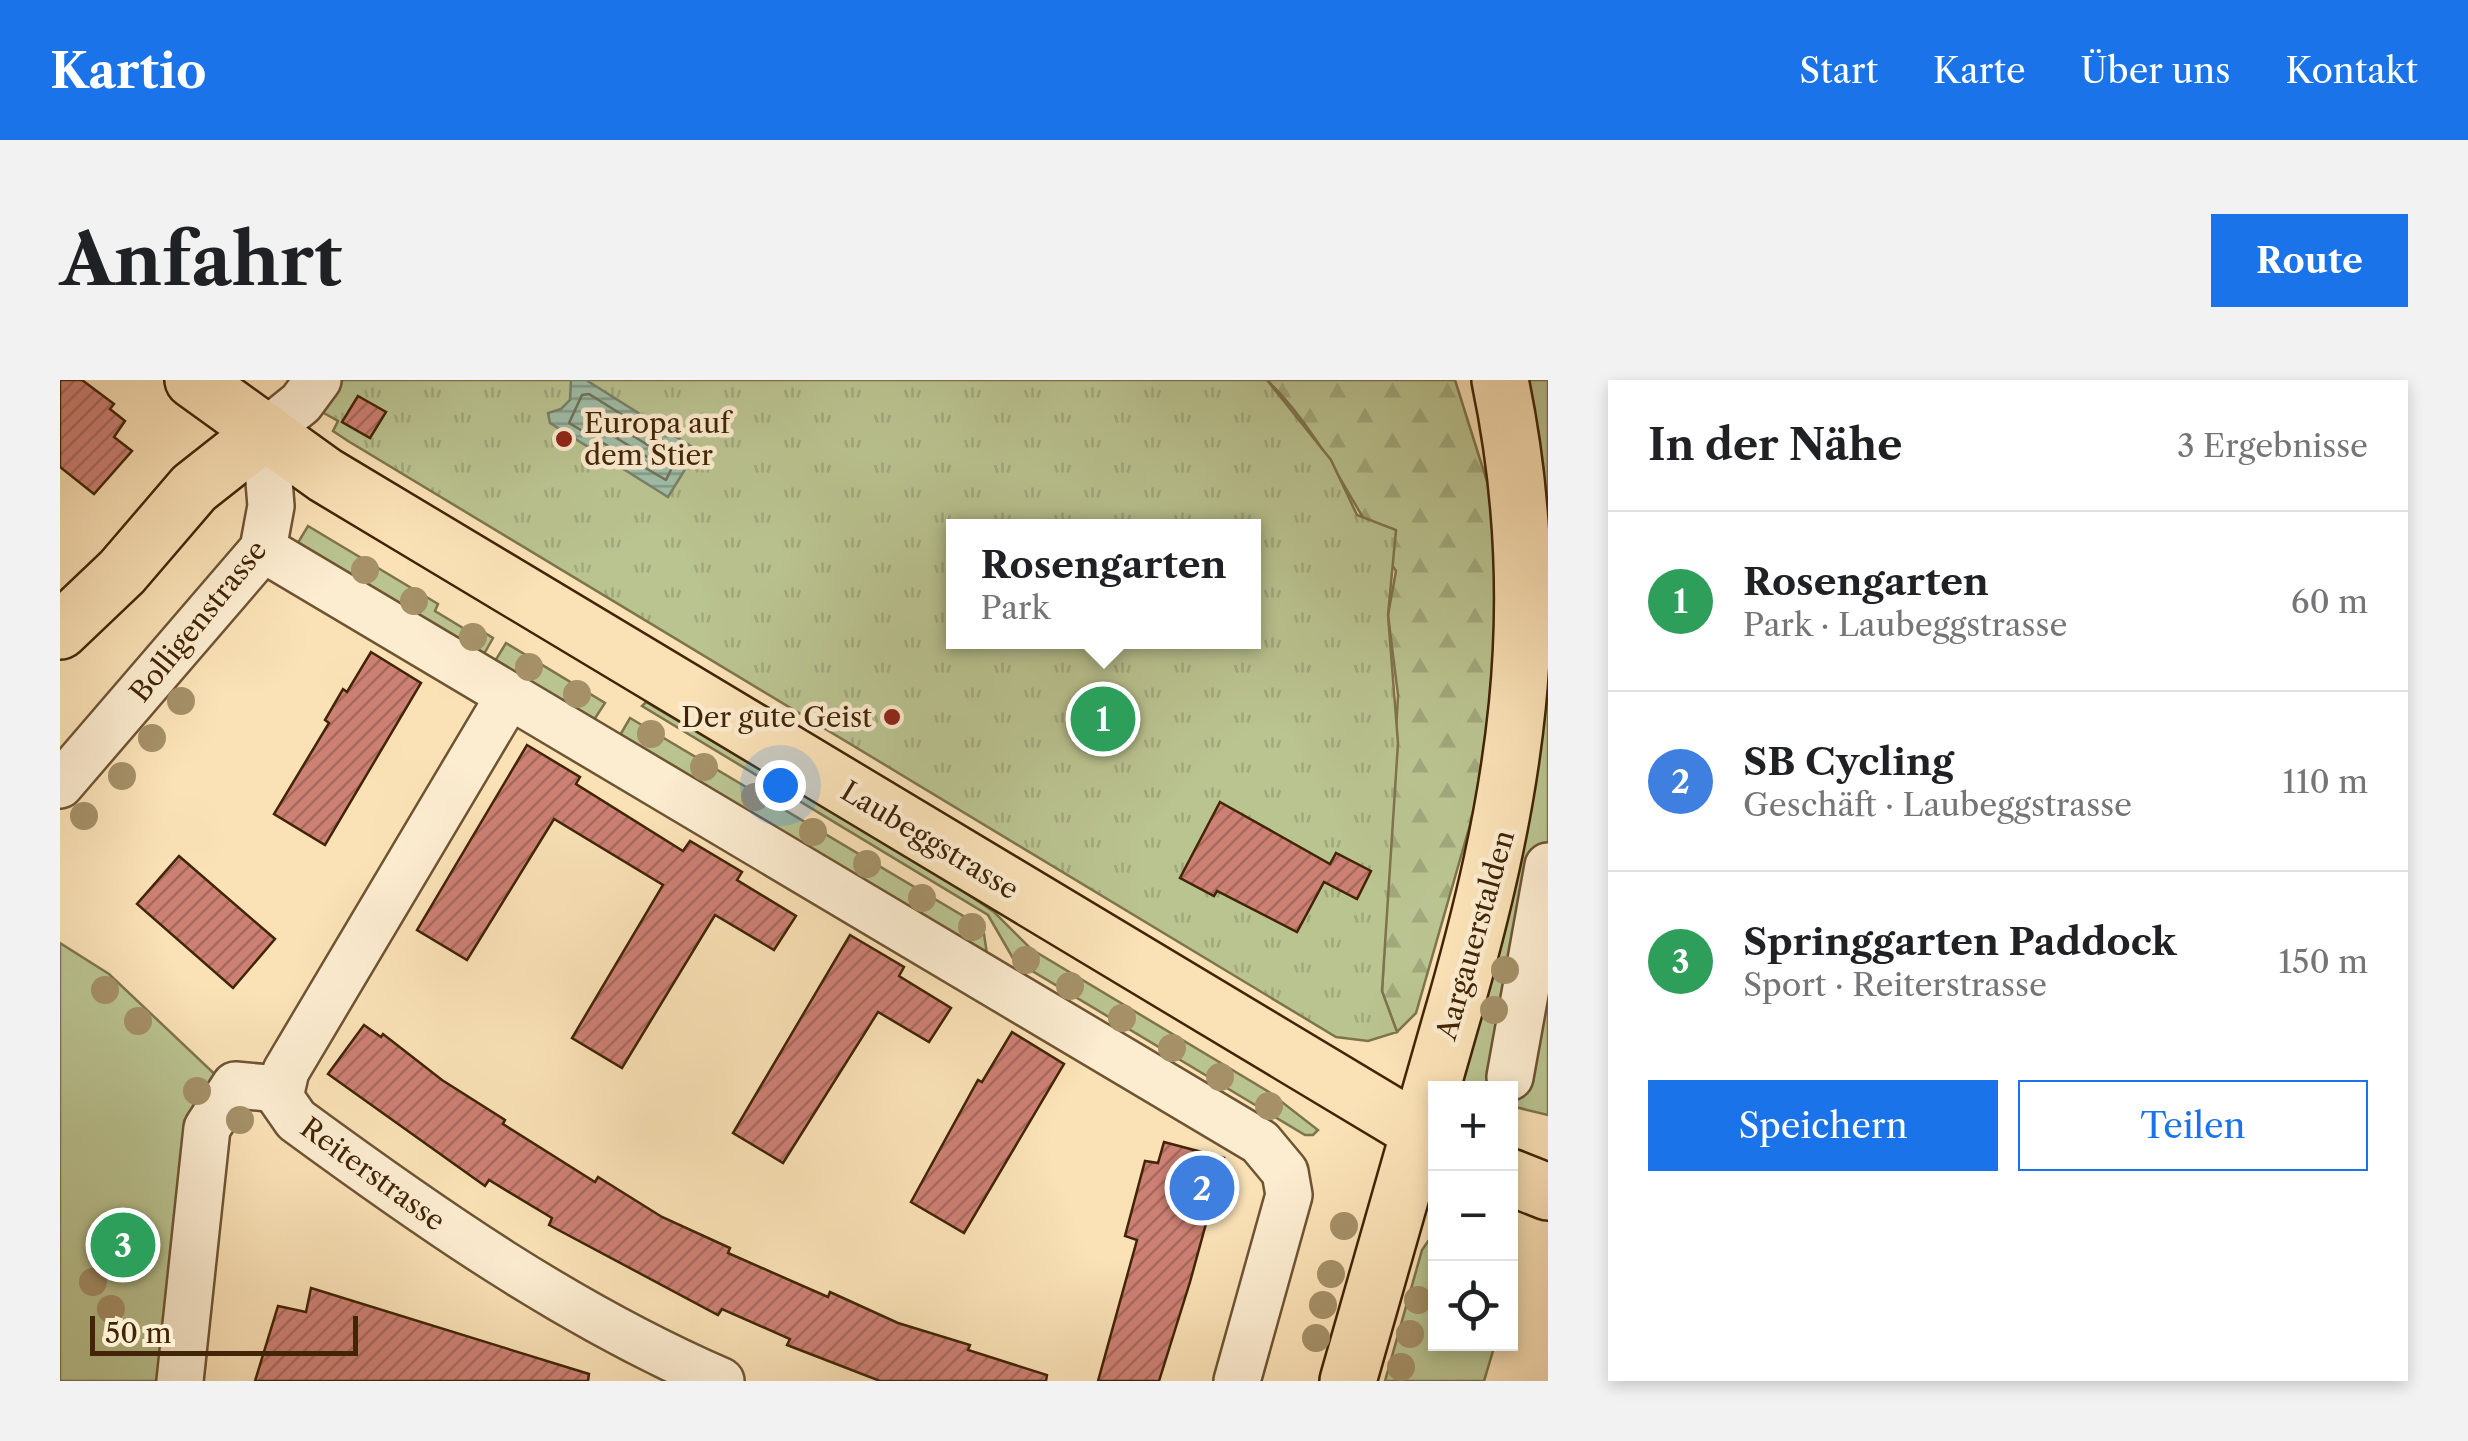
<!DOCTYPE html>
<html lang="de">
<meta charset="utf-8">
<style>
body{margin:0;font-family:"Libre Caslon Text",serif;background:#f2f2f2;color:#202124}
.controls{position:absolute;right:30px;bottom:30px;display:grid;overflow:hidden;border-radius:0px;box-shadow:0 5px 15px #0003}
.controls button{width:90px;height:90px;display:grid;place-items:center;padding:0;border:0;border-bottom:2px solid #e0e0e0;background:#fff;color:#202124;font:50px sans-serif}
.scale{position:absolute;left:30px;bottom:25px;width:268px;box-sizing:border-box;padding-left:10px;border:5px solid #412506;border-top:0;font-size:28px;line-height:35px;white-space:nowrap;color:#412506;-webkit-text-stroke:8px #fcecd0;paint-order:stroke}
.you{position:absolute;left:720px;top:405px;width:35px;height:35px;margin:-25px;border:8px solid #fff;border-radius:50%;background:#1a73e8;box-shadow:0 0 0 15px #1a73e833}
.badge{display:grid;place-items:center;width:65px;height:65px;border-radius:50%;background:#1a73e8;color:#fff;font-size:32px;font-weight:700}
.pin{position:absolute;translate:-50% -50%;border:5px solid #fff;box-shadow:0 2px 10px #0006}
.popup{position:absolute;left:886px;top:139px;width:315px;height:130px;box-sizing:border-box;display:grid;place-content:center;border-radius:0px;background:#fff;filter:drop-shadow(0 2px 8px #0005);font-size:32px;white-space:nowrap;color:#757577}
.popup b{font-size:38px;color:#202124}
.popup::after{content:'';position:absolute;left:50%;top:100%;margin-left:-20px;border:20px solid transparent;border-top-color:#fff}
.list{margin:0;padding:0;list-style:none}
h2{display:flex;justify-content:space-between;align-items:center;height:130px;margin:0;padding:0 40px;font-size:42px}
h2 small{font-size:32px;font-weight:400;color:#757577}
.list li{display:grid;grid-template-columns:65px 1fr auto;gap:30px;align-items:center;box-sizing:border-box;height:180px;padding:0 40px;border-top:2px solid #e0e0e0}
.list b{display:block;font-size:38px;white-space:nowrap}
.list p{margin:0;font-size:32px;white-space:nowrap;color:#757577}
.list em{font-size:32px;font-style:normal;color:#757577}
.actions{display:flex;gap:20px;padding:30px 40px}
.actions a{flex:1;padding:22px 0;border:2px solid #1a73e8;border-radius:0px;text-align:center;font-size:35px;color:#1a73e8}
.actions .main{background:#1a73e8;color:#fff}
.icon{flex:none;width:55px;height:55px;fill:none;stroke:currentColor;stroke-width:2;stroke-linecap:round;stroke-linejoin:round}
.map{position:relative;flex:none;width:1488px;height:1001px;overflow:hidden;border-radius:0px}
header{display:flex;align-items:center;gap:60px;box-sizing:border-box;height:140px;padding:0 50px;background:#1a73e8;color:#fff}
header strong{font-size:48px}
nav{display:flex;gap:55px;margin-inline-start:auto;font-size:35px}
.intro{display:flex;align-items:center;justify-content:space-between;box-sizing:border-box;height:240px;padding:0 60px}
h1{margin:0;font-size:70px}
.button{padding:25px 45px;border-radius:0px;background:#1a73e8;color:#fff;font-size:35px;font-weight:700}
main{display:flex;gap:60px;padding:0 60px}
aside{flex:1;background:#fff;border-radius:0px;box-shadow:0 5px 15px #0003}
.map>svg:first-child{display:block}
</style>
<header>
<strong>Kartio</strong>
<nav><a>Start</a><a>Karte</a><a>Über uns</a><a>Kontakt</a></nav>
</header>
<div class="intro"><h1>Anfahrt</h1><a class="button">Route</a></div>
<main>
<div class="map">
<svg width="1488" height="1001" viewBox="0 0 1488 1001">
<defs>
<pattern id="forest-firs" width="22" height="20" patternUnits="userSpaceOnUse" patternTransform="scale(2.5)"><rect width="22" height="20" fill="#bac491"/><path d="M5 1l3.5 6h-7zM16 11l3.5 6h-7z" fill="#a1a87c"/></pattern>
<pattern id="park-tufts" width="24" height="20" patternUnits="userSpaceOnUse" patternTransform="scale(2.5)"><rect width="24" height="20" fill="#bac491"/><path d="M3 7l-1-3M5 7V3M7 7l1-3M15 17l-1-3M17 17v-4M19 17l1-3" fill="none" stroke="#a1a87c"/></pattern>
<pattern id="water-rules" width="6" height="5" patternUnits="userSpaceOnUse" patternTransform="scale(2.5)"><rect width="6" height="5" fill="#9fbea9"/><path d="M0 2.5h6" fill="none" stroke="#839a88"/></pattern>
<pattern id="building-hatch" width="6" height="6" patternUnits="userSpaceOnUse" patternTransform="scale(2.5)"><rect width="6" height="6" fill="#cd8074"/><path d="M-1 1l2-2M0 6l6-6M5 7l2-2" fill="none" stroke="#a8695d"/></pattern>
</defs>
<rect width="100%" height="100%" fill="#fae1b6"/>
<filter id="stains"><feTurbulence type="fractalNoise" baseFrequency=".002" numOctaves="4"/><feColorMatrix values="0 0 0 0 .2 0 0 0 0 .09 0 0 0 0 .02 0 0 0 .5 -.17"/></filter>
<radialGradient id="worn" r=".72"><stop offset=".6" stop-color="#630" stop-opacity="0"/><stop offset="1" stop-color="#630" stop-opacity=".3"/></radialGradient>
<g fill="#bac491" stroke="#7e744c" stroke-width="2.5">
<polygon points="1443,0 1488,0 1488,735 1451,726 1450,708 1377,708 1432,510"/>
<polygon points="248,146 378,224 375,231 408,251 412,245 433,258 420,281 236,166"/>
<polygon points="446,263 545,323 530,346 432,286"/>
<polygon points="586,322 884,498 934,532 971,569 1209,712 1258,750 1253,755 1245,755 954,580 928,535 582,326"/>
<polygon points="570,338 915,543 924,554 927,574 556,362"/>
<polygon points="0,563 49,594 163,702 111,1001 0,1001"/>
<polygon points="1373,854 1376,964 1435,964 1424,1001 1325,1001 1362,870"/>
</g>
<path fill="url(#forest-firs)" stroke="#7e744c" stroke-width="2.5" d="M 1207,0 L 1395,0 L 1431,114 L 1443,209 L 1424,396 L 1356,633 L 1337,652 L 1322,612 L 1338,315 L 1328,235 L 1336,191 C 1293,128 1263,54 1207,0 Z"/>
<path fill="url(#park-tufts)" stroke="#7e744c" stroke-width="2.5" fill-rule="evenodd" d="M 274,0 L 1207,0 L 1271,80 L 1297,135 L 1336,150 L 1328,235 L 1338,363 L 1322,611 L 1337,652 L 1308,661 L 1276,657 L 288,61 L 273,51 L 278,41 L 262,32 ZM 893,146 L 1193,146 L 1193,262 L 893,262 Z"/>
<polygon fill="url(#water-rules)" stroke="#798168" stroke-width="2.5" points="511,0 526,0 637,70 608,117 490,43 488,33 501,29 510,20"/>
<g fill="none" stroke-linecap="round" stroke-linejoin="round">
<g stroke="#707258" stroke-width="2.5">
<polygon points="529,14 620,71 606,100 509,43 522,15"/>
<polygon points="535,32 602,74 603,82 597,83 529,41 528,34"/>
</g>
</g>
<g fill="url(#building-hatch)" stroke="#412506" stroke-width="2.5">
<polygon points="0,0 22,0 54,24 50,29 65,41 54,57 72,71 34,114 0,87"/>
<polygon points="298,16 326,32 310,58 282,42"/>
<polygon points="311,272 361,303 265,465 214,434 269,343 265,340 283,309 287,312"/>
<polygon points="467,365 520,397 516,404 623,471 630,461 682,492 677,500 736,536 714,570 655,535 562,688 512,658 603,505 494,439 407,580 357,550"/>
<polygon points="1160,422 1270,484 1276,473 1311,491 1297,519 1264,502 1237,552 1157,511 1154,516 1120,498"/>
<polygon points="119,476 215,559 173,608 77,524"/>
<polygon points="790,555 844,587 839,596 891,628 869,662 818,632 723,783 673,753"/>
<polygon points="304,645 321,657 323,654 382,700 445,740 443,744 535,802 538,797 602,837 670,868 668,873 768,917 770,912 838,943 910,965 908,970 987,995 986,1001 820,1001 727,965 730,959 662,929 658,935 489,845 492,838 429,800 425,806 268,694"/>
<polygon points="952,652 1004,684 904,853 851,822 918,700 922,702"/>
<polygon points="1104,762 1164,778 1130,902 1099,1001 1038,1001 1077,860 1065,856 1085,781 1098,783"/>
<polygon points="251,908 529,994 528,1001 195,1001 218,926 246,932"/>
</g>
<g fill="none" stroke-linecap="round" stroke-linejoin="round">
<defs>
<g id="minor">
<polyline points="203,169 1200,762 1225,792 1229,815 1177,1001"/>
<path d="M 449,316 L 226,691 L 220,717 L 236,740 C 371,839 507,934 661,1001"/>
<polyline points="0,405 203,169 211,126 205,52 241,23 258,0"/>
<polyline points="1450,697 1488,486"/>
<polyline points="120,1001 147,748 175,705 219,709"/>
</g>
<g id="major">
<polyline points="133,0 265,95 1376,762"/>
<polyline points="0,251 62,192 134,108 205,52"/>
<polyline points="1450,797 1488,812"/>
<path d="M 1288,1001 C 1322,882 1356,763 1390,644 C 1455,422 1488,230 1440,0"/>
</g>
</defs>
<use href="#minor" stroke="#6f5432" stroke-width="50"/>
<use href="#major" stroke="#412506" stroke-width="60"/>
<use href="#minor" stroke="#fcecd0" stroke-width="45"/>
<use href="#major" stroke="#fae1b6" stroke-width="55"/>
</g>
<g fill="#a59068">
<circle cx="305" cy="190" r="14"/>
<circle cx="354" cy="221" r="14"/>
<circle cx="413" cy="257" r="14"/>
<circle cx="469" cy="287" r="14"/>
<circle cx="517" cy="314" r="14"/>
<circle cx="121" cy="321" r="14"/>
<circle cx="591" cy="354" r="14"/>
<circle cx="92" cy="358" r="14"/>
<circle cx="644" cy="387" r="14"/>
<circle cx="62" cy="396" r="14"/>
<circle cx="695" cy="417" r="14"/>
<circle cx="24" cy="436" r="14"/>
<circle cx="753" cy="452" r="14"/>
<circle cx="807" cy="484" r="14"/>
<circle cx="862" cy="518" r="14"/>
<circle cx="912" cy="547" r="14"/>
<circle cx="966" cy="580" r="14"/>
<circle cx="1445" cy="590" r="14"/>
<circle cx="1010" cy="606" r="14"/>
<circle cx="45" cy="610" r="14"/>
<circle cx="1434" cy="630" r="14"/>
<circle cx="1062" cy="638" r="14"/>
<circle cx="78" cy="641" r="14"/>
<circle cx="1112" cy="668" r="14"/>
<circle cx="1160" cy="697" r="14"/>
<circle cx="137" cy="711" r="14"/>
<circle cx="1209" cy="726" r="14"/>
<circle cx="180" cy="740" r="14"/>
<circle cx="1284" cy="846" r="14"/>
<circle cx="1271" cy="894" r="14"/>
<circle cx="33" cy="902" r="14"/>
<circle cx="1358" cy="920" r="14"/>
<circle cx="1263" cy="925" r="14"/>
<circle cx="51" cy="929" r="14"/>
<circle cx="1350" cy="954" r="14"/>
<circle cx="1256" cy="958" r="14"/>
<circle cx="1341" cy="987" r="14"/>
</g>
<g fill="#8f2418" stroke="#fcecd0" stroke-width="4">
<circle cx="504" cy="59" r="10"/>
<circle cx="832" cy="337" r="10"/>
</g>
<g text-anchor="middle" stroke-width="9" stroke-linejoin="round" paint-order="stroke">
<g font-size="28" fill="#412506" stroke="#fcecd0" text-anchor="start">
<text x="524" y="53">Europa auf<tspan x="524" dy="32">dem Stier</tspan></text>
<text x="812" y="347" text-anchor="end">Der gute Geist</text>
</g>
<g font-size="28" fill="#412506" stroke="#fcecd0">
<text transform="translate(138 241) rotate(-51)" y="10">Bolligenstrasse</text>
<text transform="translate(870 460) rotate(31)" y="10">Laubeggstrasse</text>
<text transform="translate(1415 555) rotate(-74)" y="10">Aargauerstalden</text>
<text transform="translate(313 794) rotate(36)" y="10">Reiterstrasse</text>
</g>
</g>
<rect width="100%" height="100%" filter="url(#stains)"/>
<rect width="100%" height="100%" fill="url(#worn)"/>
</svg>
<div class="controls">
<button>+</button>
<button>−</button>
<button><svg class="icon" aria-label="locate" viewBox="0 0 24 24"><circle cx="12" cy="12" r="6"/><path d="M12 2v4M12 18v4M2 12h4M18 12h4"/></svg></button>
</div>
<div class="scale">50 m</div>
<div class="you"></div>
<div class="pin badge" style="left:1043px;top:339px;background:#2e9e5b">1</div>
<div class="popup"><b>Rosengarten</b>Park</div>
<div class="pin badge" style="left:1142px;top:808px;background:#3f7fe0">2</div>
<div class="pin badge" style="left:63px;top:865px;background:#2e9e5b">3</div>
</div>
<aside>
<h2>In der Nähe<small>3 Ergebnisse</small></h2>
<ul class="list">
<li><span class="badge" style="background:#2e9e5b">1</span><div><b>Rosengarten</b><p>Park · Laubeggstrasse</p></div><em>60 m</em></li>
<li><span class="badge" style="background:#3f7fe0">2</span><div><b>SB Cycling</b><p>Geschäft · Laubeggstrasse</p></div><em>110 m</em></li>
<li><span class="badge" style="background:#2e9e5b">3</span><div><b>Springgarten Paddock</b><p>Sport · Reiterstrasse</p></div><em>150 m</em></li>
</ul>
<div class="actions"><a class="main">Speichern</a><a>Teilen</a></div>
</aside>
</main>
